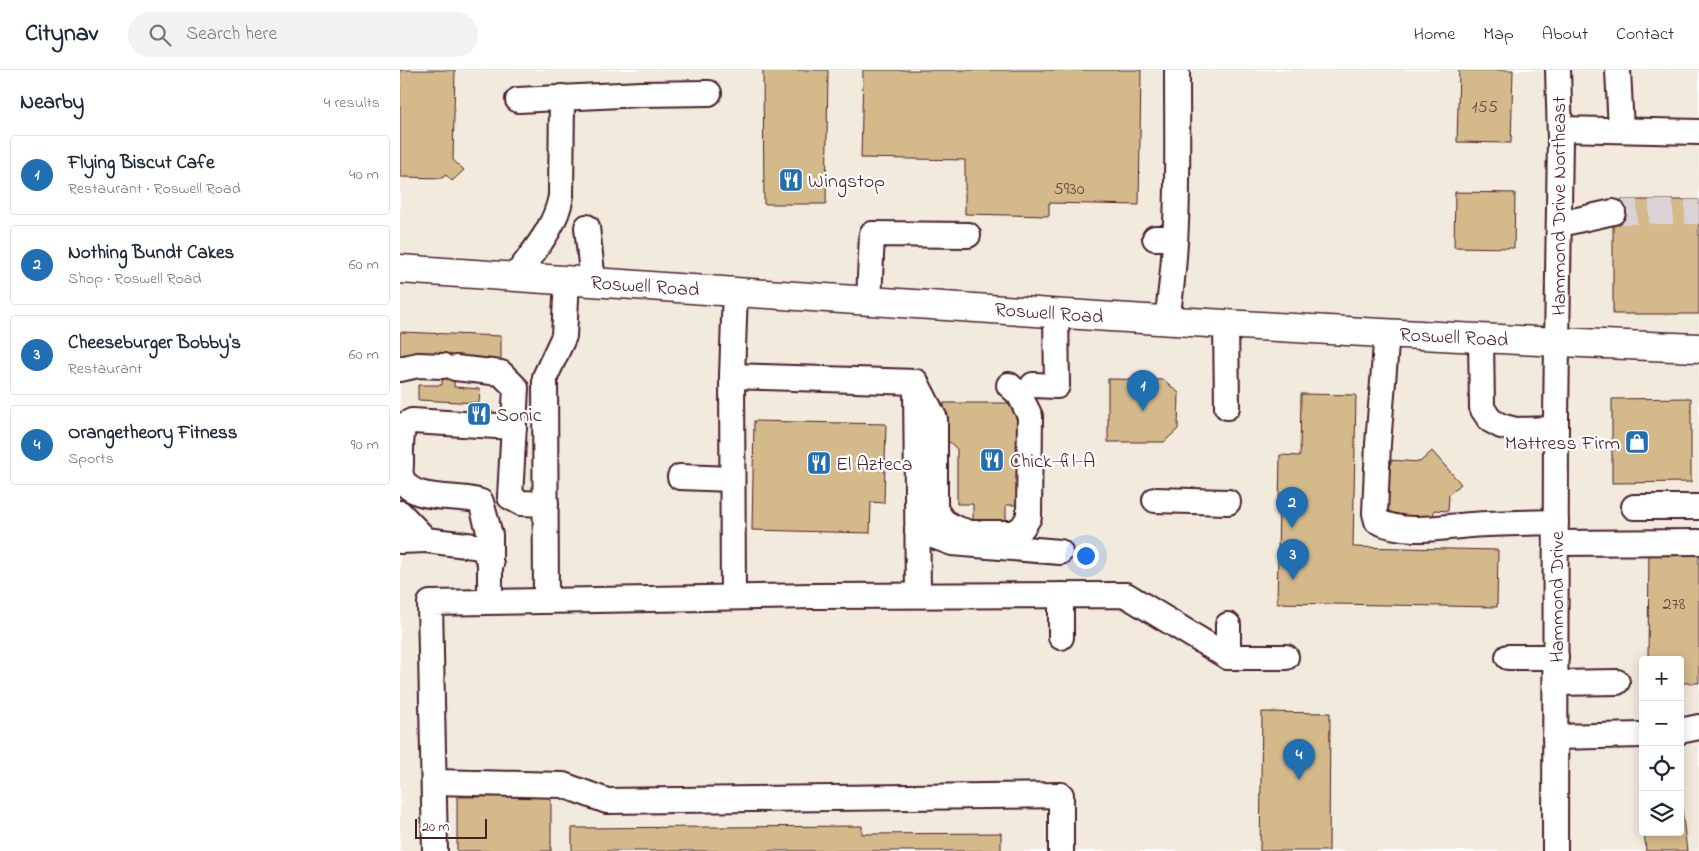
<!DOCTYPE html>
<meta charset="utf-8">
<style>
body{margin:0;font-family:"Indie Flower",sans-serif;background:#f2f2f3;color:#1f2937}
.controls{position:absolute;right:15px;bottom:15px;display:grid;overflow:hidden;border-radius:5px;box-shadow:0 2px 12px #0003}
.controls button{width:45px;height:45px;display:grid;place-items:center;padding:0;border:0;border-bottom:1px solid #e0e1e3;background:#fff;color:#1f2937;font:25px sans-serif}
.scale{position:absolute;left:15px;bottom:12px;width:72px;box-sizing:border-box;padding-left:5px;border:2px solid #4a1f2b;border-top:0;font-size:14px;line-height:18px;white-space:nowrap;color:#4a1f2b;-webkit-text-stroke:4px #fff;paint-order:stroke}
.you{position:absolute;left:685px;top:485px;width:18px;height:18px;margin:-12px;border:4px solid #fff;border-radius:50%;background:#1a73e8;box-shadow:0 0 0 8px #1a73e833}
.badge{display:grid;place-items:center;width:32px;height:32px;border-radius:50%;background:#1f6fb2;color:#fff;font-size:16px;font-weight:700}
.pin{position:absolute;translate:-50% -41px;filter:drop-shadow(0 1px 2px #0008)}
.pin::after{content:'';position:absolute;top:26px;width:18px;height:15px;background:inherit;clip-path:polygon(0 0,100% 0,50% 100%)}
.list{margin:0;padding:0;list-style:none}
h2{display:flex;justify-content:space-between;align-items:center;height:65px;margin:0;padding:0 20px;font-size:21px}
h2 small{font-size:16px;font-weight:400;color:#747a83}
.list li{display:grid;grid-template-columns:32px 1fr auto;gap:15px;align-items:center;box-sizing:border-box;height:80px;margin:0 10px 10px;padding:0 10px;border:1px solid #e0e1e3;border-radius:5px}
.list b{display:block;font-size:19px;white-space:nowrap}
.list p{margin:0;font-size:16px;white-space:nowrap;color:#747a83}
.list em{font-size:16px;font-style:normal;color:#747a83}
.icon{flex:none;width:28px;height:28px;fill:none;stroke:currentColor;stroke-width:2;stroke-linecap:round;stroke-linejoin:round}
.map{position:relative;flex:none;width:1299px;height:781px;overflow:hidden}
header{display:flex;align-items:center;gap:30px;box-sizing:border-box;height:70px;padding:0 25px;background:#fff;border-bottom:1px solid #e0e1e3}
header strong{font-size:24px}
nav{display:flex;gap:28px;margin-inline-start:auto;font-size:18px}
.search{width:350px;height:45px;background:#f2f2f3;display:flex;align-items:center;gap:12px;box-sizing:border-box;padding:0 18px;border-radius:28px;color:#747a83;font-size:19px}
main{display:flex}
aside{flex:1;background:#fff}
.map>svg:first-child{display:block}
</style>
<header>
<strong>Citynav</strong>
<div class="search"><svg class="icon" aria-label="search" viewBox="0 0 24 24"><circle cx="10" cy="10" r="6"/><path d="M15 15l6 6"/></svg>Search here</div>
<nav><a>Home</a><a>Map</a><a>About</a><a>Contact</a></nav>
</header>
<main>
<aside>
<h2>Nearby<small>4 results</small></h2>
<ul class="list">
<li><span class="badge">1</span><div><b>Flying Biscut Cafe</b><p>Restaurant · Roswell Road</p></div><em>40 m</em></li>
<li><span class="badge">2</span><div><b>Nothing Bundt Cakes</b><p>Shop · Roswell Road</p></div><em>60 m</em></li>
<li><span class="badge">3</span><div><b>Cheeseburger Bobby's</b><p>Restaurant</p></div><em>60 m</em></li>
<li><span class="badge">4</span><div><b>Orangetheory Fitness</b><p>Sports</p></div><em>90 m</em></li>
</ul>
</aside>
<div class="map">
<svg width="1299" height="781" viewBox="0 0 1299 781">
<rect width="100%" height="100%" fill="#fff"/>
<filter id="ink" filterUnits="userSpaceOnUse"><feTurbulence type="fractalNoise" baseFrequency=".02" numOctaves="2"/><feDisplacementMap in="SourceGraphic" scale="10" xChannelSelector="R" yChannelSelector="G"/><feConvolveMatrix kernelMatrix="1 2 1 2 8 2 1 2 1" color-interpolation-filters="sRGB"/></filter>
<g filter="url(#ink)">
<path fill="#f2eadc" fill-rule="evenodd" d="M 0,0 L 1299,0 L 1299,781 L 0,781 ZM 1243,590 L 1280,590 L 1280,762 L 1243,762 Z"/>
<g fill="#d4ba8a" stroke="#4a1f2b">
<polygon points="0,0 55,0 53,90 64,100 52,111 46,105 42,108 0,107"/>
<polygon points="363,0 428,0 426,134 364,134"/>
<polygon points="463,0 741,0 739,135 649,133 649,146 565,144 565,90 461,88"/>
<polygon points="1059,0 1113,0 1111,73 1057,72"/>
<polygon points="1055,122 1115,123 1114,178 1054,177"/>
<rect x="1213" y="130" width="86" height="114"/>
<polygon points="0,262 101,266 101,296 55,294 54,317 80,319 79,333 18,330 18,315 42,315 43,287 0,287"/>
<polygon points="708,309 764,310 779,323 778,359 764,372 708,372"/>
<polygon points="901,324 956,325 953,477 1098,480 1097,537 877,533 880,385 900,386"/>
<polygon points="1291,328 1291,412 1212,413 1212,329"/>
<polygon points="544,333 618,333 618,435 606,435 606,451 573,451 573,434 557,434 557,379 544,367"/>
<polygon points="354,351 486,354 484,433 471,432 470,463 352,460"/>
<polygon points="1032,381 1061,414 1049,424 1048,441 1034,440 1033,451 987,449 987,439 978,438 989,390 1020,392"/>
<polygon points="1249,475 1299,476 1299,613 1280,613 1280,590 1248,590"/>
<polygon points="862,642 930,643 929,781 860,781"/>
<polygon points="1280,723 1287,781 1246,781 1244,762 1280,762"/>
<polygon points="151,726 151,781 57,781 57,727"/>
<polygon points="462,756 462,764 601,763 601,781 172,781 172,758"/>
</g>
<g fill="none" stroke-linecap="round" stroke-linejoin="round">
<polyline stroke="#dbd2d5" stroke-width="24" stroke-dasharray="24 12" stroke-linecap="butt" points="1213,142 1299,142"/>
<defs>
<g id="minor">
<polyline points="1218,0 1221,60"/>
<polyline points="118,30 241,24 309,23"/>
<polyline points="1160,59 1299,62"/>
<polyline points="1160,154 1213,142"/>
<polyline points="187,157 193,212"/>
<polyline points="755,168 775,168"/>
<path d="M 115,207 C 133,182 156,157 161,126 L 162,27"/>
<polyline points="335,221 332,306 516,312"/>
<polyline points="469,230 472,164 568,165"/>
<path d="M 767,249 C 780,167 777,83 777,0"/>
<polyline points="826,253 827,337"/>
<path d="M 987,262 L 978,374 L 975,443 L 977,451 C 1006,465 1040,457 1071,455 C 1099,453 1128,453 1156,452"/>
<polyline points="1081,268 1082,338 1090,350 1101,356 1116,360 1156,359"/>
<polyline points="55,298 101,303 116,318 110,427 121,433 146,434"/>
<polyline points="0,299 18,295 43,296"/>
<polyline points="332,306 333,527"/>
<polyline points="516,312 535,349 535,439 543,451 555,458 570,463 613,463 622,458 629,447 630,346 619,324 609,315"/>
<polyline points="633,315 657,316 656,243"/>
<polyline points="516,316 518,525"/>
<polyline points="280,407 332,409"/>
<polyline points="755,430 828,432"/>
<polyline points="1234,437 1299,437"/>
<polyline points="0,443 26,470 82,477 91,494"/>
<polyline points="517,460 552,473 660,482"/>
<polyline points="0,471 26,470"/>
<polyline points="1156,473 1299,472"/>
<polyline points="661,525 661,567"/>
<polyline points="146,530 145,307 164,266 167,210"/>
<path d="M 90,531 L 90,465 L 81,432 C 60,423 7,434 1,405 C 0,401 1,397 1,393 C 1,379 0,368 4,355 L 12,351 L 114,357"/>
<polyline points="828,555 828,587"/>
<polyline points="1108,587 1156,587"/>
<polyline points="1156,613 1217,612"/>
<polyline points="1280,661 1299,657"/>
<polyline points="1155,667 1243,665"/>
<polyline points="34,712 163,715 207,731 661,725 661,781"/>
<polyline points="35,781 30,533 414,526 726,525 828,587 886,587"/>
<polyline points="1155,781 1156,346 1160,68 1158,0"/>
</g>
<path id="major" d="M 0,199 C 433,228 866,261 1299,278"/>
</defs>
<use href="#minor" stroke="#4a1f2b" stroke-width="28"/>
<use href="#major" stroke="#4a1f2b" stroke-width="31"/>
<use href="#minor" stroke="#fff" stroke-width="24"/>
<use href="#major" stroke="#fff" stroke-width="28"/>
</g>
</g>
<defs>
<symbol id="restaurant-square" viewBox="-11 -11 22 22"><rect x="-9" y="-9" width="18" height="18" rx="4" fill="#1f6fb2" stroke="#fff"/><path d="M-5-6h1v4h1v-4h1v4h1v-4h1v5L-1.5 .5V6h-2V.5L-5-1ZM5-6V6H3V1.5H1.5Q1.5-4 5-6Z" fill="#fff"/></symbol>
<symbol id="shop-square" viewBox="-11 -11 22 22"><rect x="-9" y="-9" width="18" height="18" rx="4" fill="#1f6fb2" stroke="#fff"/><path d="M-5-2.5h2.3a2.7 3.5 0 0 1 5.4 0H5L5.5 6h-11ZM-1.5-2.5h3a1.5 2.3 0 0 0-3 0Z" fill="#fff"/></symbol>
</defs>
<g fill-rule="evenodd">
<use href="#restaurant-square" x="377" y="96" width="28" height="28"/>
<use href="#restaurant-square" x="65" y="330" width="28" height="28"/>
<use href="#shop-square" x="1223" y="358" width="28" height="28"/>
<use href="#restaurant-square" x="578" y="376" width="28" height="28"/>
<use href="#restaurant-square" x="405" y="379" width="28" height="28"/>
</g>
<g text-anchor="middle" stroke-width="4.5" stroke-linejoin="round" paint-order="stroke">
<g font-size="18" fill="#6c4643">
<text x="1085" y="42">155</text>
<text x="669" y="124">5930</text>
<text x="1274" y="539">278</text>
</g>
<g font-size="20" fill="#4a1f2b" stroke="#fff" text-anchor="start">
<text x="408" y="117">Wingstop</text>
<text x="96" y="351">Sonic</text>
<text x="1220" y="379" text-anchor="end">Mattress Firm</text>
<text x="610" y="397">Chick-fil-A</text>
<text x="436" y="400">El Azteca</text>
</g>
<g font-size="20" fill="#4a1f2b" stroke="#fff">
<text transform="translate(1158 136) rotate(-90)" y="7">Hammond Drive Northeast</text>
<text transform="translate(245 215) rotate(4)" y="7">Roswell Road</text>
<text transform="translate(649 242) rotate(4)" y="7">Roswell Road</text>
<text transform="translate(1054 266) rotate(3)" y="7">Roswell Road</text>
<text transform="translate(1156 527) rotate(-90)" y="7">Hammond Drive</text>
</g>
</g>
</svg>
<div class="controls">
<button>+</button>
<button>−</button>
<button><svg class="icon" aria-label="locate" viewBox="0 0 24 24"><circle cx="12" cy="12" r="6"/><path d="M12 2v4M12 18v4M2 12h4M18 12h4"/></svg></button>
<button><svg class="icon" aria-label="layers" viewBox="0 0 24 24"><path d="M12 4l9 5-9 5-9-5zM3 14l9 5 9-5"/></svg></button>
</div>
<div class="scale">20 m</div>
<div class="you"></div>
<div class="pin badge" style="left:743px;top:341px">1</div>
<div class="pin badge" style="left:892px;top:458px">2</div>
<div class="pin badge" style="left:893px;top:510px">3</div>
<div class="pin badge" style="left:899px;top:710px">4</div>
</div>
</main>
